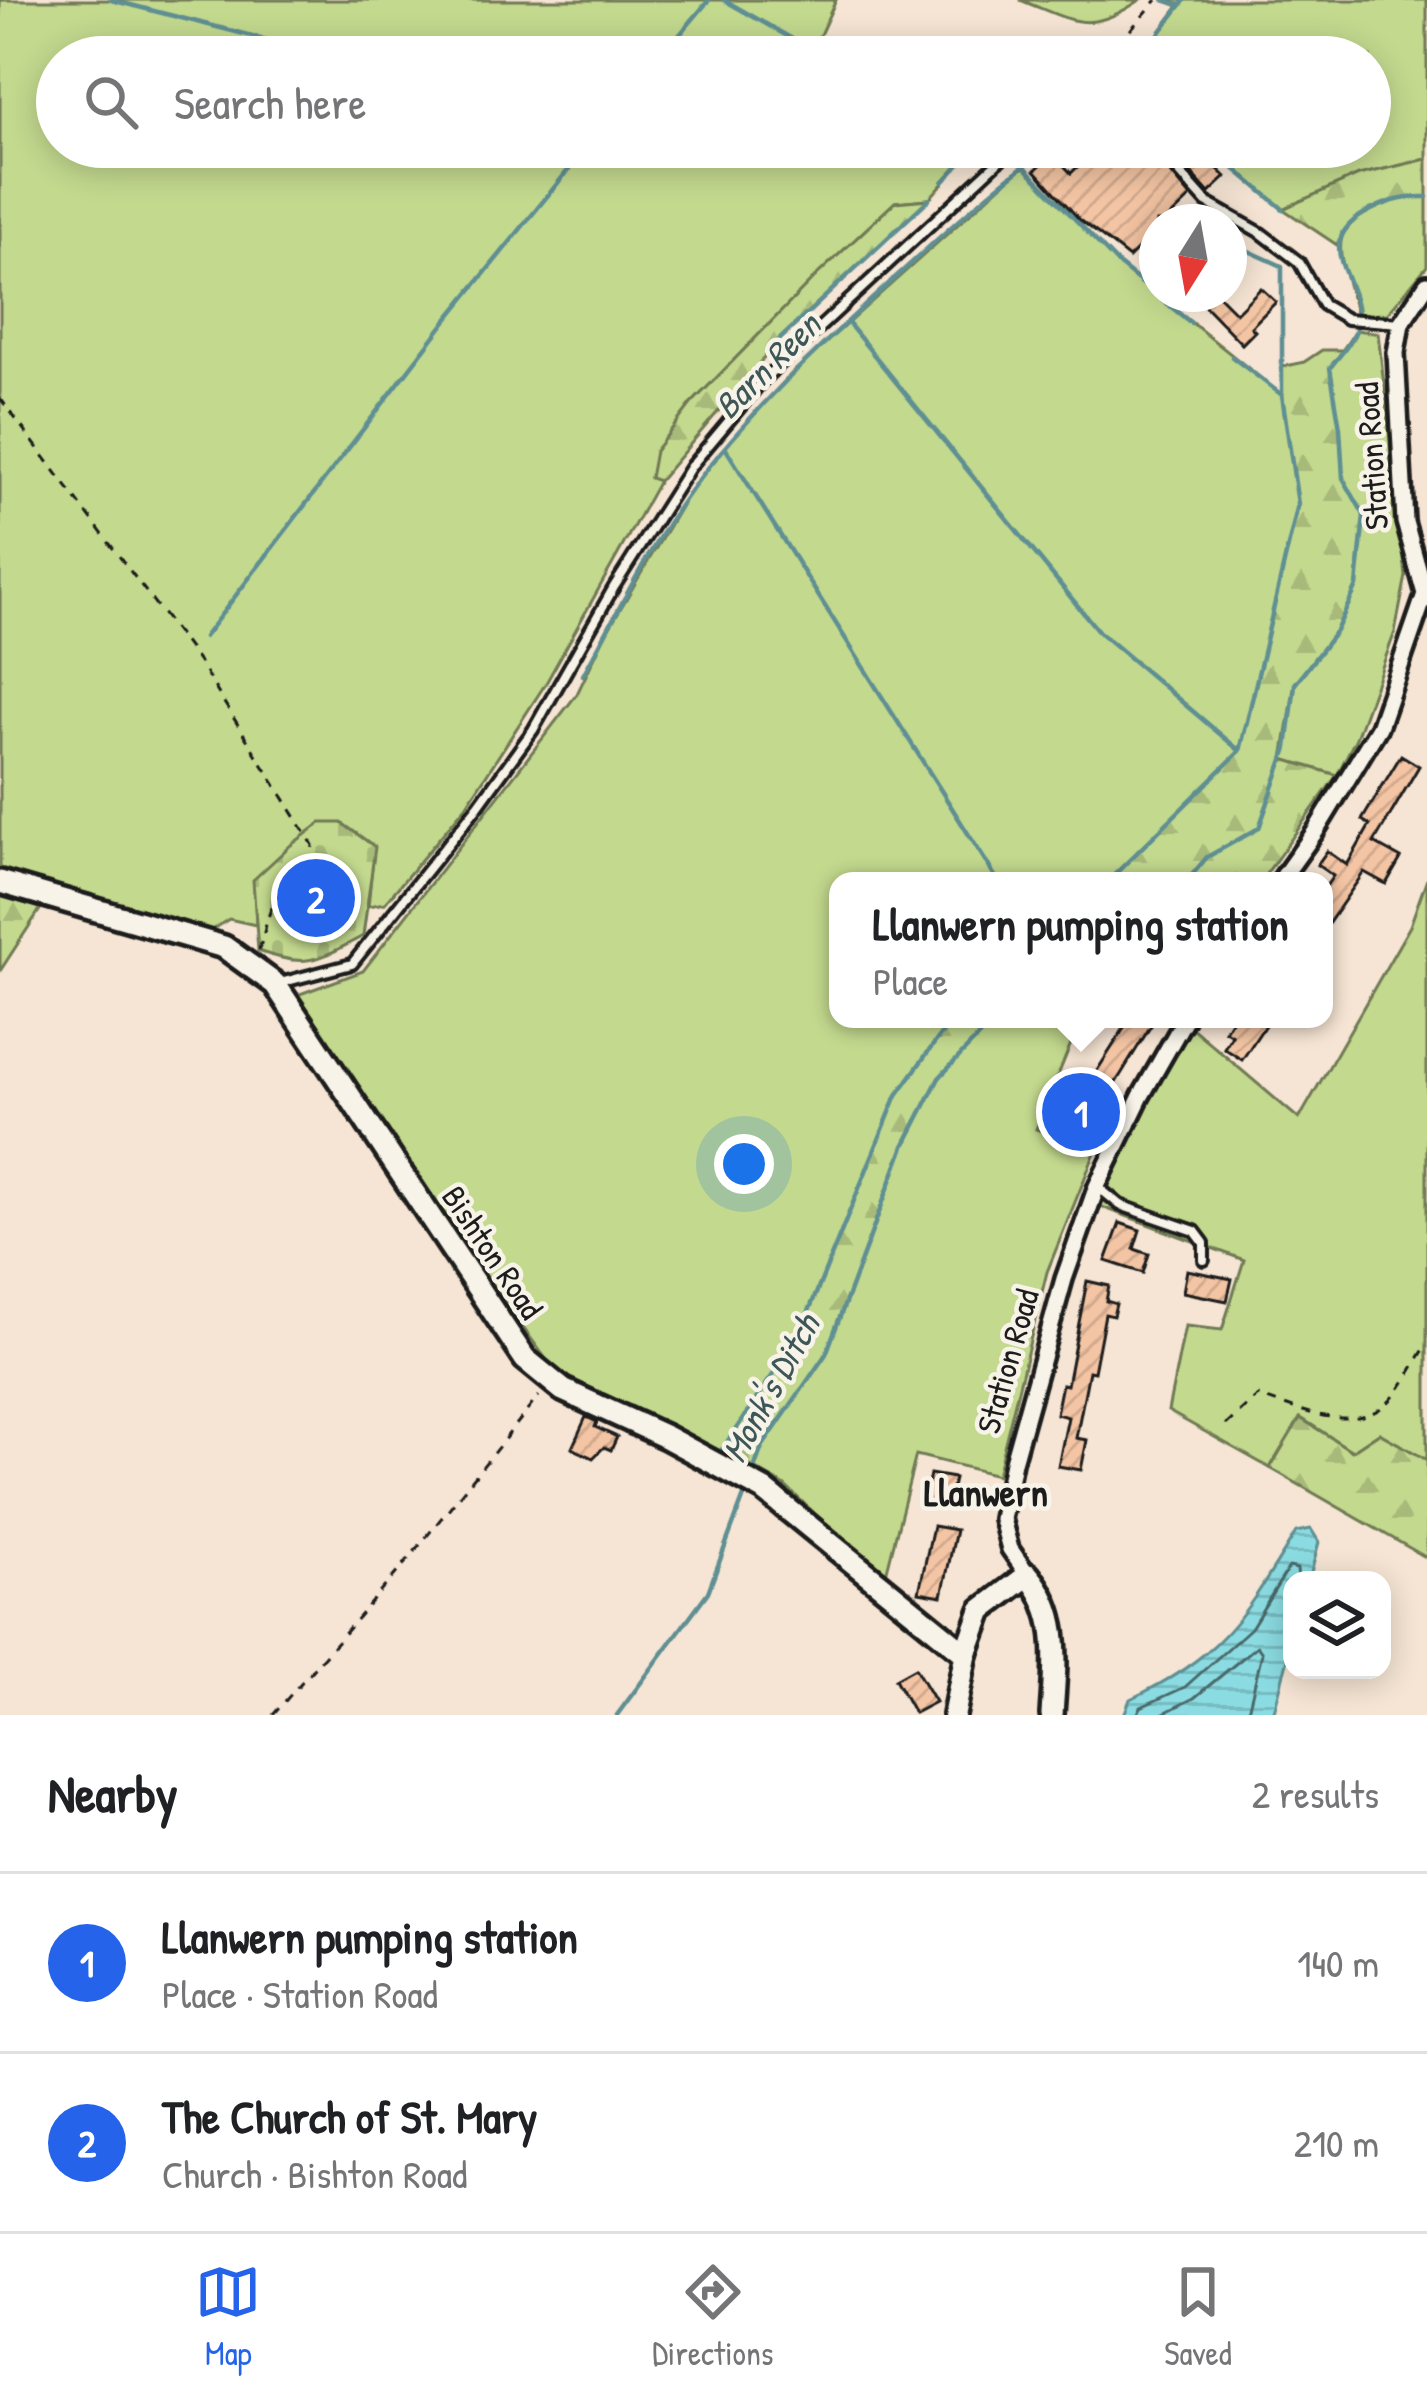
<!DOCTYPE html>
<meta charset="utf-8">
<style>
body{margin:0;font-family:"Patrick Hand",sans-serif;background:#f2f2f2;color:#202124}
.controls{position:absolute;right:36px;bottom:36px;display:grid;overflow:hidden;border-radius:24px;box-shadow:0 6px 30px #0003}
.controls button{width:108px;height:108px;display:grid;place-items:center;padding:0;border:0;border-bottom:3px solid #e0e0e0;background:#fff;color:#202124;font:60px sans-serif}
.compass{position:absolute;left:1139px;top:204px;width:108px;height:108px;border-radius:50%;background:#fff;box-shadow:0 6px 30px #0003;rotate:191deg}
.you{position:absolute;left:744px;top:1164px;width:42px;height:42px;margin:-30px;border:9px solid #fff;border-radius:50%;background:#1a73e8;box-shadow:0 0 0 18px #1a73e833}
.badge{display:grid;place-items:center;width:78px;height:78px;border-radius:50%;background:#2563eb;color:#fff;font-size:39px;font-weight:700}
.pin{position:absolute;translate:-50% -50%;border:6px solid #fff;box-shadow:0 3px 12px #0006}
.popup{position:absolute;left:829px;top:872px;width:504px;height:156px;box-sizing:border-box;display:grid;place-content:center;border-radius:24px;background:#fff;filter:drop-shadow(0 3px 9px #0005);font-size:39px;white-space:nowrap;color:#757577}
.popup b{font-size:45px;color:#202124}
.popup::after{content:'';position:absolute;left:50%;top:100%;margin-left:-24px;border:24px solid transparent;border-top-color:#fff}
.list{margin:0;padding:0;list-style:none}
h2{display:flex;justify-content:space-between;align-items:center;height:156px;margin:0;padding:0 48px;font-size:51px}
h2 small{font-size:39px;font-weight:400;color:#757577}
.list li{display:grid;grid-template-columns:78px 1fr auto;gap:36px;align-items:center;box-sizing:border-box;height:180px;padding:0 48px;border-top:3px solid #e0e0e0}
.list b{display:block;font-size:45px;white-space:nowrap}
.list p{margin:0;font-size:39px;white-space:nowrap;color:#757577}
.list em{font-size:39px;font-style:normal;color:#757577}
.icon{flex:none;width:66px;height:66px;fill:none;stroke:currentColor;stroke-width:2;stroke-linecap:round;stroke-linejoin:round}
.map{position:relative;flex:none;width:1427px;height:1715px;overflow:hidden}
.search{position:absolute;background:#fff;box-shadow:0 6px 30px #0003;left:36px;right:36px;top:36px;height:132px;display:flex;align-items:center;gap:30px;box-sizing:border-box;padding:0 42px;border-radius:66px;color:#757577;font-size:45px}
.sheet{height:516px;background:#fff}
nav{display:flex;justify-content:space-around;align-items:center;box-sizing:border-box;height:168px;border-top:3px solid #e0e0e0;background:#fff;font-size:33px;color:#757577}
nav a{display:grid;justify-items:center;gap:6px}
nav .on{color:#2563eb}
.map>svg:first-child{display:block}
</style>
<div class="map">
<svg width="1427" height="1715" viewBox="0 0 1427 1715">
<defs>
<pattern id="forest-firs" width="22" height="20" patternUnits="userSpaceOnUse" patternTransform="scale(3)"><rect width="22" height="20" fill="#c3d98e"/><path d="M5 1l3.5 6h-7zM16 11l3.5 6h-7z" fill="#a7ba7a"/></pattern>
<pattern id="cemetery-stones" width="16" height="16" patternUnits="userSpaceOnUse" patternTransform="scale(3)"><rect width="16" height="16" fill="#c3d98e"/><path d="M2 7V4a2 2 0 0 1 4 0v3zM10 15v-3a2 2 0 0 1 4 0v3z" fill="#a7ba7a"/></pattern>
<pattern id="water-rules" width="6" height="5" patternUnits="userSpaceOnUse" patternTransform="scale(3)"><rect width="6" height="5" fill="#8bdce2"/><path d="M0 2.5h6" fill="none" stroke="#77bcc1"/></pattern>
<pattern id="building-hatch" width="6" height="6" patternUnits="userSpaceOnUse" patternTransform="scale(3)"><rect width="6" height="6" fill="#f4c5a4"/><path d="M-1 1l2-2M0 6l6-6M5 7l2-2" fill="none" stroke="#d1a98d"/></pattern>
</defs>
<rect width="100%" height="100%" fill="#f6e5d4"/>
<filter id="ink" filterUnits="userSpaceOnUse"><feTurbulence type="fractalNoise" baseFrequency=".00833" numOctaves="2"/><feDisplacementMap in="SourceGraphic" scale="24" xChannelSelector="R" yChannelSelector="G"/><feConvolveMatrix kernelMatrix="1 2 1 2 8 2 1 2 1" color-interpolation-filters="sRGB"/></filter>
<g filter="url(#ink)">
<g fill="#c3d98e" stroke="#707a55" stroke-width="3">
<polygon points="0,0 836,0 813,50 824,57 57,57 57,147 975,147 929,199 895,202 816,276 691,404 650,477 659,481 546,683 466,806 385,903 368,906 374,847 254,880 256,925 229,919 210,931 0,873"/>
<path d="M 1020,0 L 1140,0 C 1088,36 1074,21 1020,0 Z"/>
<polygon points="1164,0 1427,0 1427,159 1359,175 1283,209 1209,147 1370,147 1370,57 1141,57 1179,6"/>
<polygon points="1024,165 1117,263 1282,395 1298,504 1240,751 1108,881 838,881 838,1019 952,1019 897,1095 798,1338 721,1451 554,1370 477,1265 297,995 363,971 577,694 606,633 690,490 725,447 791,374"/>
<path d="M 1406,196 L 1427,197 L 1427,266 L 1387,314 L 1357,315 C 1335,237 1322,228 1406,196 Z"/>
<polygon points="1356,330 1378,333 1406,576 1395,632 1356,738 1337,775 1283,759 1295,684 1336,631 1357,586 1363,516 1343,478 1340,428 1330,368"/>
<polygon points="1427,878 1427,1460 1379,1433 1352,1451 1301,1418 1270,1468 1168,1411 1185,1326 1222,1330 1244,1260 1091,1203 1191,1027 1299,1119 1410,926"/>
<polygon points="995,1019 1081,1019 1036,1129 1096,1150 1047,1272 997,1475 916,1455 885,1578 785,1486 754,1468 762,1447 826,1354 904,1146 939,1078"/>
</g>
<g fill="url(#forest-firs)" stroke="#707a55" stroke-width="3">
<path d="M 1427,159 L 1427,197 C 1391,196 1352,211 1337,245 L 1283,209 L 1359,175 Z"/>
<polygon points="929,199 779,340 659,481 650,478 655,451 691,404 816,276 895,202"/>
<polygon points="1322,350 1343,350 1330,368 1340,428 1343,478 1364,515 1357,586 1336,631 1295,684 1283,759 1337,775 1261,881 1108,881 1240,751 1298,504 1282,395 1282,367 1304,362"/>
<polygon points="0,896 41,908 0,971"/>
<polygon points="952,1019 995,1019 939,1078 904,1146 826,1354 762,1446 754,1468 721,1451 798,1338 897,1095"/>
<polygon points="1300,1418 1352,1451 1379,1433 1427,1460 1427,1558 1270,1468"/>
</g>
<path fill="url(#cemetery-stones)" stroke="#707a55" stroke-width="3" d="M 321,823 L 342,823 L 375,847 L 363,936 C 318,960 308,969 258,951 L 253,880 L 291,845 Z"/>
<path fill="url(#water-rules)" stroke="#5f8f93" stroke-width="3" d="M 1311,1529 L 1319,1542 L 1309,1580 L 1292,1580 L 1292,1643 L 1273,1715 L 1124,1715 L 1130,1699 C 1223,1656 1245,1615 1296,1532 Z"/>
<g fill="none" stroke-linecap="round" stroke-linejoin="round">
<g stroke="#48696b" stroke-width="3">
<polyline points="1137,1715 1141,1707 1185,1687 1251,1628 1289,1567 1297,1569 1298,1580"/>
<polyline points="1160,1715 1194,1698 1257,1646 1262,1653 1247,1715"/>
</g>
<g stroke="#5f8f93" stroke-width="4.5">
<polyline points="111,0 334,57"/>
<polyline points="724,0 824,57"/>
<polyline points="1164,0 1180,5"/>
<polyline points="390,57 408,57"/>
<polyline points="661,57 709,0"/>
<polyline points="1141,57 1185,0"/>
<polyline points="1209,147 1283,209"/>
<polyline points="1025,167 1117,263 1191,323"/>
<polyline points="943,182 975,147"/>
<polyline points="848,323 1099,632 1240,751"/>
<polyline points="779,340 929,199"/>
<polyline points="1232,357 1282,395"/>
<polyline points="726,449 998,881"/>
<polyline points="204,637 446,321 587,147"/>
<path d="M 583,675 C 616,615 653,540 694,486 C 753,407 825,342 897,276 C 947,231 995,184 1051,147"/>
<polyline points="1108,881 1240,751 1298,504 1282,395 1282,266 1229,242"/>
<path d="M 1187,881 L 1207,857 L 1259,828 L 1287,748 L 1295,684 L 1336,631 L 1357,586 L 1364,515 L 1343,478 L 1340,428 L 1330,368 C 1338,357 1352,343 1356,330 C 1370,285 1305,248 1365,213 C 1384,202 1405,196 1427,197"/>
<polyline points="721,1451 798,1338 897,1095 952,1019"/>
<polyline points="751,1477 762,1447 826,1354 904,1146 939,1078 995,1019"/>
<polyline points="617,1715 708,1592 747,1488"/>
</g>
</g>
<g fill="url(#building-hatch)" stroke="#1c1c1c" stroke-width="3">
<polygon points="1098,147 1149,147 1191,197 1165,222 1157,222 1157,230 1129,258 1079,219 1035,170 1053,154 1071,173"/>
<polygon points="1168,147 1196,147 1226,177 1209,193"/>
<polygon points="1261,288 1276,302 1251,327 1255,331 1242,344 1203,304 1217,294 1236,313"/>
<polygon points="1401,755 1419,766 1374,843 1401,858 1386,884 1364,872 1324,930 1324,889 1333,876 1317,865 1327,851 1347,865 1370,825 1362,820"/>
<polygon points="289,888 343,889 343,908 288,906"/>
<polygon points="1130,1019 1155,1019 1112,1089 1093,1077"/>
<polygon points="1232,1019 1269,1019 1242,1060 1224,1048 1232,1035 1225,1031"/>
<polygon points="1120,1223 1140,1230 1134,1249 1149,1254 1143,1273 1106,1261"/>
<polygon points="1187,1270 1232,1279 1227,1301 1183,1292"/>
<polygon points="1087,1281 1109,1286 1106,1301 1116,1304 1113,1316 1105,1314 1094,1372 1089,1371 1076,1438 1087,1440 1081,1470 1058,1466 1068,1417 1056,1414 1062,1384 1067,1385"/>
<polygon points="586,1417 597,1422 595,1427 617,1437 611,1450 604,1447 593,1458 572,1448"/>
<polygon points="930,1474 954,1478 948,1509 924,1504"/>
<polygon points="933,1526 956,1530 942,1596 919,1592"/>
<polygon points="915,1668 935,1702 914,1713 895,1679"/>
</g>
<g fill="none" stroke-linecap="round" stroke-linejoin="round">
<defs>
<g id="lane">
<polyline points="1157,147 1206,202 1261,233 1299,262 1323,305 1347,319 1401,323"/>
<polyline points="276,984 352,964 478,806 533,730 614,587 691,466 764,379 1014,147"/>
<polyline points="1098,1187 1120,1205 1195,1231 1204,1243 1204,1260"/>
</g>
<g id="street">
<polyline points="1280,881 1315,832 1379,727 1425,594 1405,522 1396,353 1401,323 1427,284"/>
<polyline points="1028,1575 1010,1549 1002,1519 1013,1462 1064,1279 1097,1186 1141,1096 1185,1019"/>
</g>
<g id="secondary">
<polyline points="0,882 224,947 275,984 525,1359 563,1390 666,1437 764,1490 966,1654"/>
<path d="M 954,1715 L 966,1654 L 982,1610 L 1028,1575 C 1063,1615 1055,1665 1052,1715"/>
</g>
</defs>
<use href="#lane" stroke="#1c1c1c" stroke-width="16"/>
<use href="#street" stroke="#1c1c1c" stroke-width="24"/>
<use href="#secondary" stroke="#1c1c1c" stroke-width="30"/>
<g stroke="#1c1c1c" stroke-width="3" stroke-dasharray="9 9" stroke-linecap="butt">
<polyline points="1106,57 1157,0"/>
<path d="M 0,398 L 198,661 L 313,845 L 309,880 C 268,888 270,916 259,950"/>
<path d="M 1226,1425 L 1258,1396 C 1296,1408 1348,1433 1384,1406 C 1401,1393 1414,1363 1427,1345"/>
<polyline points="273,1715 407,1561 539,1396"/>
</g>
<use href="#lane" stroke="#f7f3e8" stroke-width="8"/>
<use href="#street" stroke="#f7f3e8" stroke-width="15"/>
<use href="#secondary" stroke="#f7f3e8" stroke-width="21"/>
</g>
</g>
<g text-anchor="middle" stroke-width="9" stroke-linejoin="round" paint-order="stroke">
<g font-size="33" fill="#1c1c1c" stroke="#f7f3e8">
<text transform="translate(1371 456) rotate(-94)" y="12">Station Road</text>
<text transform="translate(493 1252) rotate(56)" y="12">Bishton Road</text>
<text transform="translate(1007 1361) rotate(-74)" y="12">Station Road</text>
</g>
<g font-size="36" font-style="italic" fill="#3d5657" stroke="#f7f3e8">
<text transform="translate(767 365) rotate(-45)" y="13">Barn Reen</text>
<text transform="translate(770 1388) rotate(-61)" y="13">Monk's Ditch</text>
</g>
<g font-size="39" font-weight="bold" fill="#1c1c1c" stroke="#f7f3e8">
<text x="986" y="1506">Llanwern</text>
</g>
</g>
</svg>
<div class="controls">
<button><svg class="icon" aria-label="layers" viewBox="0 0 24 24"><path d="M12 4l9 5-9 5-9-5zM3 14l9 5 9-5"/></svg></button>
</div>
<svg class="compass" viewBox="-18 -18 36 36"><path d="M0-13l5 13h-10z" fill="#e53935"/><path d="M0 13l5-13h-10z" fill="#757577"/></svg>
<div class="you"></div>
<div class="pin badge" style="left:1081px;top:1112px">1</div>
<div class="popup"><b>Llanwern pumping station</b>Place</div>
<div class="pin badge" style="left:316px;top:898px">2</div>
<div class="search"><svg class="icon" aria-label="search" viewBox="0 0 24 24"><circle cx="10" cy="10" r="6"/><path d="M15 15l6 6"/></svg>Search here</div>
</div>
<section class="sheet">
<h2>Nearby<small>2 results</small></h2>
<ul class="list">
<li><span class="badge">1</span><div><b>Llanwern pumping station</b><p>Place · Station Road</p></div><em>140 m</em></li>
<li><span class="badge">2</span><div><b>The Church of St. Mary</b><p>Church · Bishton Road</p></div><em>210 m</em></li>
</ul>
</section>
<nav>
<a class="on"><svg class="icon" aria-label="map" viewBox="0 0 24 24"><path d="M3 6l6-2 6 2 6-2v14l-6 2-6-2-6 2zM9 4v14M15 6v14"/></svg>Map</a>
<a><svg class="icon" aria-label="directions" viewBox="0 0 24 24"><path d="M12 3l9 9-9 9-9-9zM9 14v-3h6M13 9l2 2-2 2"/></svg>Directions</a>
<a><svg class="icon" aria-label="saved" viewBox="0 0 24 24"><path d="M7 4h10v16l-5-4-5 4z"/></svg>Saved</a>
</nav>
